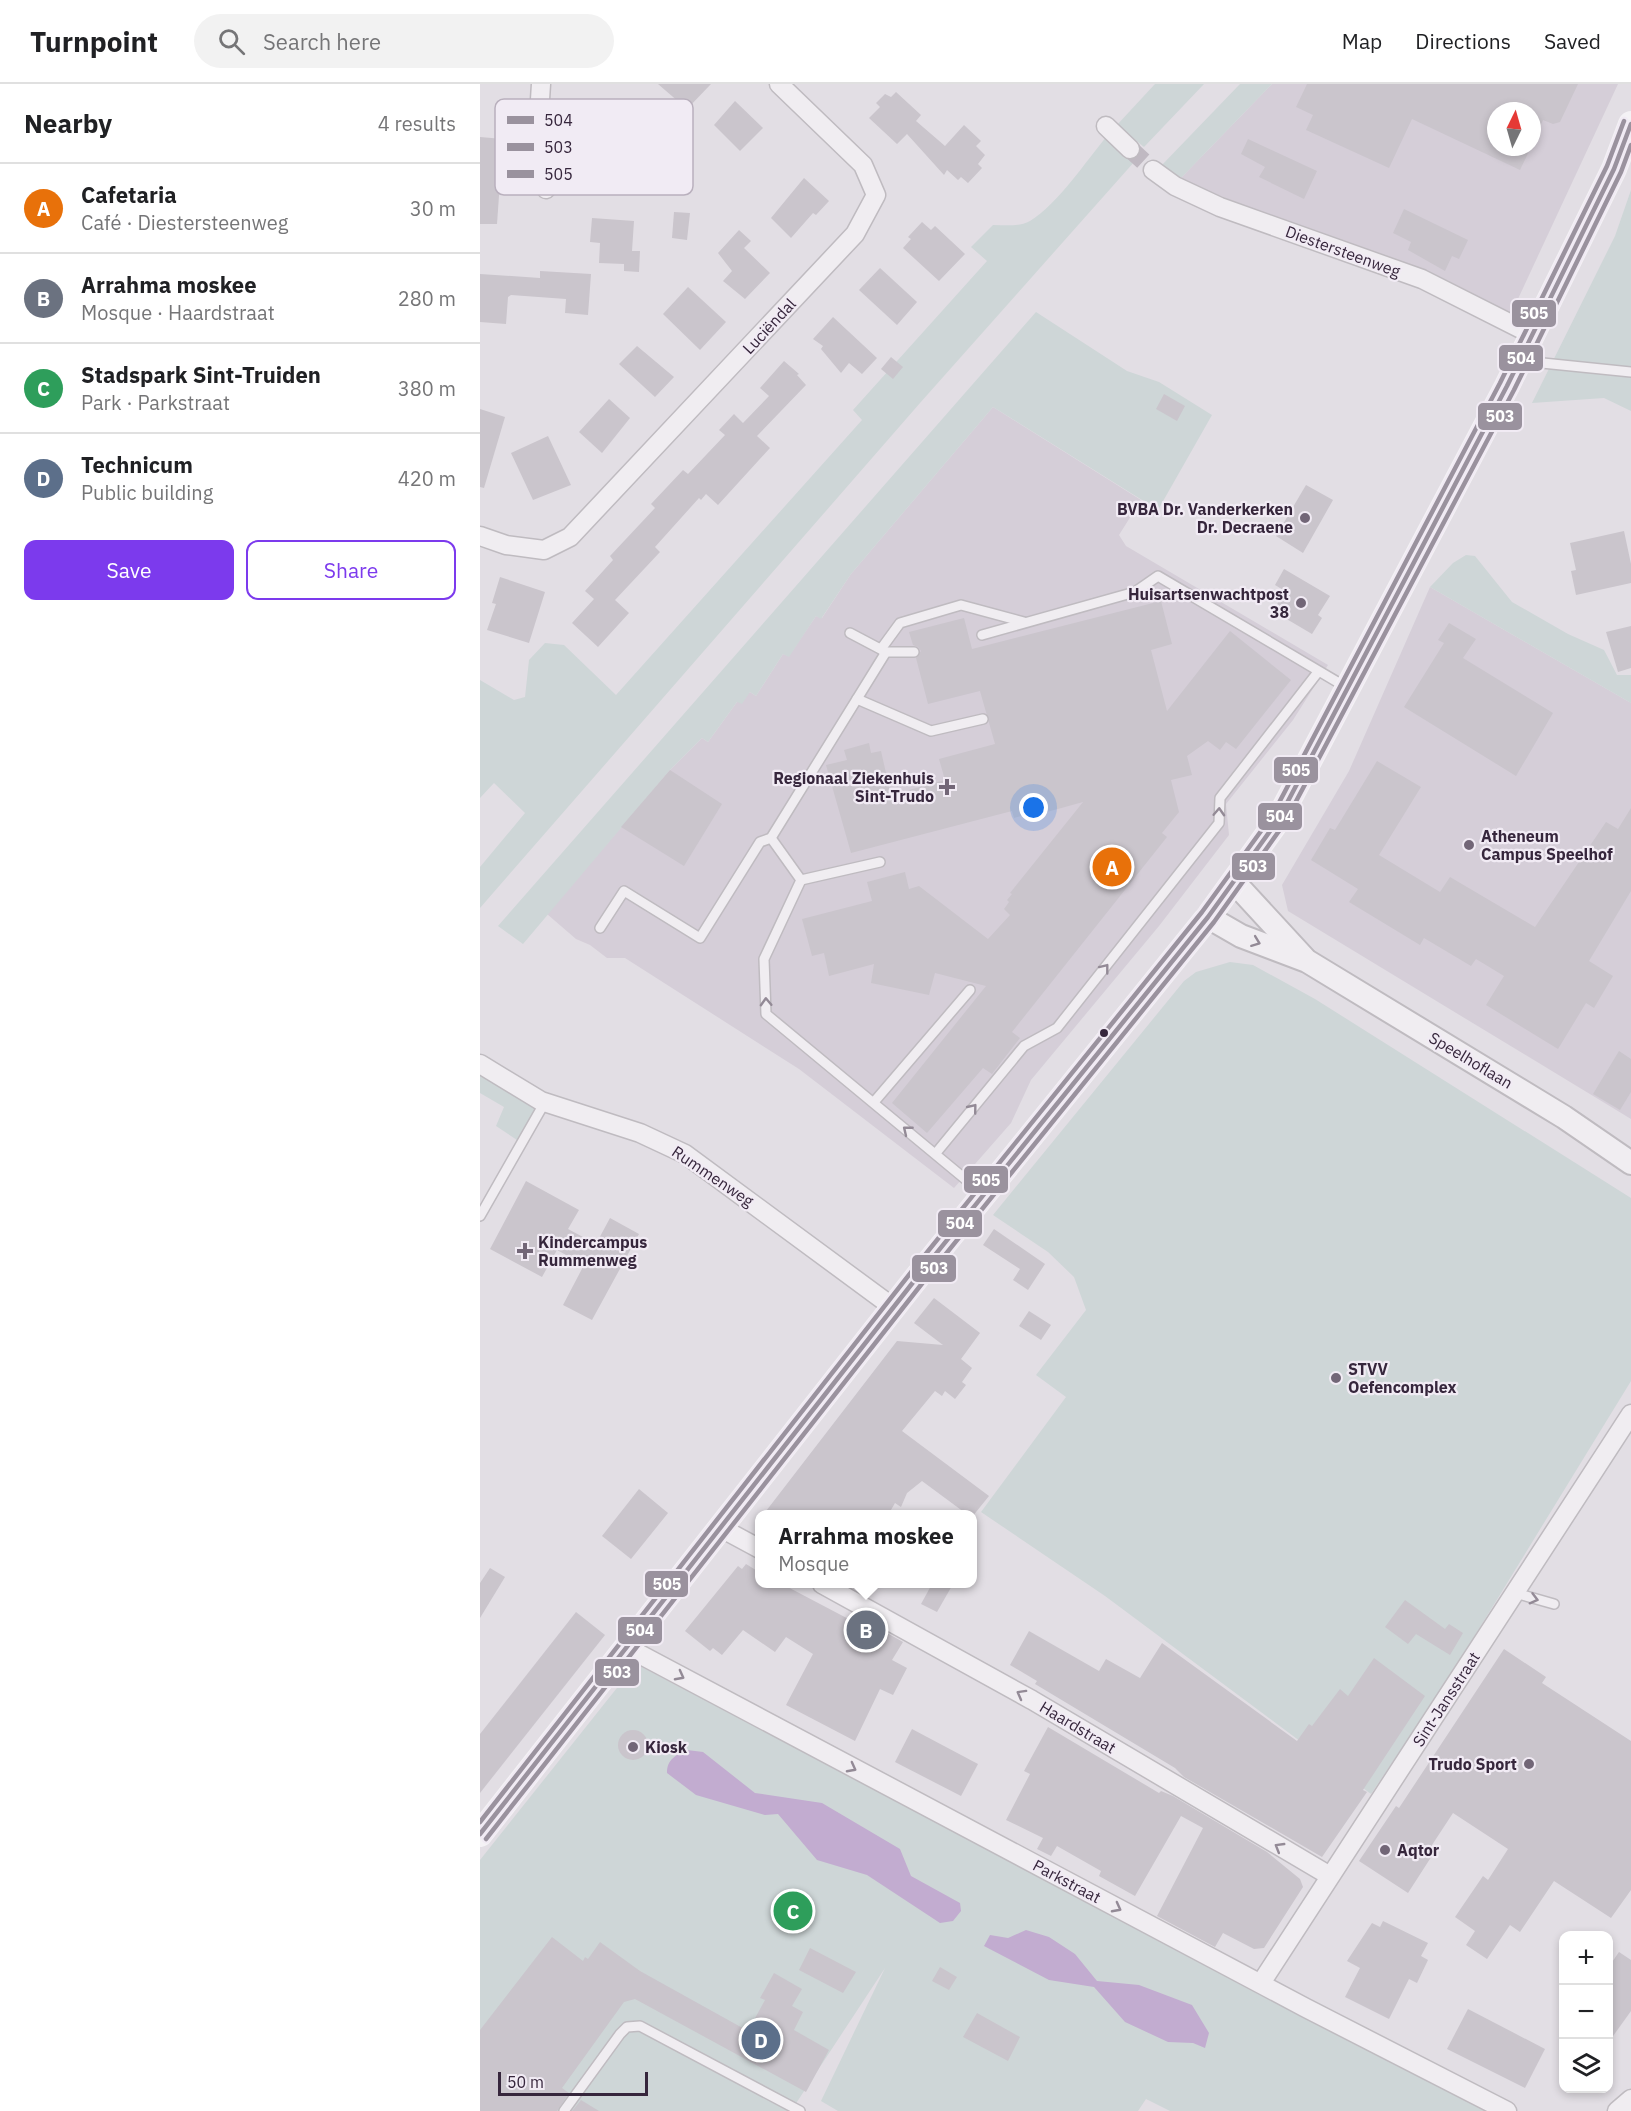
<!DOCTYPE html>
<meta charset="utf-8">
<style>
body{margin:0;font-family:"IBM Plex Sans",sans-serif;background:#f2f2f2;color:#202124}
.controls{position:absolute;right:18px;bottom:18px;display:grid;overflow:hidden;border-radius:12px;box-shadow:0 3px 9px #0003}
.controls button{width:54px;height:54px;display:grid;place-items:center;padding:0;border:0;border-bottom:2px solid #e0e0e0;background:#fff;color:#202124;font:30px sans-serif}
.compass{position:absolute;left:1007px;top:18px;width:54px;height:54px;border-radius:50%;background:#fff;box-shadow:0 3px 9px #0003;rotate:5deg}
.scale{position:absolute;left:18px;bottom:15px;width:150px;box-sizing:border-box;padding-left:6px;border:3px solid #36263c;border-top:0;font-size:16px;line-height:21px;white-space:nowrap;color:#36263c;-webkit-text-stroke:4px #f1ebf4;paint-order:stroke}
.you{position:absolute;left:554px;top:724px;width:21px;height:21px;margin:-15px;border:4px solid #fff;border-radius:50%;background:#1a73e8;box-shadow:0 0 0 9px #1a73e833}
.badge{display:grid;place-items:center;width:39px;height:39px;border-radius:50%;background:#7c3aed;color:#fff;font-size:20px;font-weight:700}
.pin{position:absolute;translate:-50% -50%;border:3px solid #fff;box-shadow:0 2px 6px #0006}
.popup{position:absolute;left:275px;top:1426px;width:222px;height:78px;box-sizing:border-box;display:grid;place-content:center;border-radius:12px;background:#fff;filter:drop-shadow(0 2px 4px #0005);font-size:20px;white-space:nowrap;color:#757577}
.popup b{font-size:22px;color:#202124}
.popup::after{content:'';position:absolute;left:50%;top:100%;margin-left:-12px;border:12px solid transparent;border-top-color:#fff}
.list{margin:0;padding:0;list-style:none}
h2{display:flex;justify-content:space-between;align-items:center;height:78px;margin:0;padding:0 24px;font-size:26px}
h2 small{font-size:20px;font-weight:400;color:#757577}
.list li{display:grid;grid-template-columns:39px 1fr auto;gap:18px;align-items:center;box-sizing:border-box;height:90px;padding:0 24px;border-top:2px solid #e0e0e0}
.list b{display:block;font-size:22px;white-space:nowrap}
.list p{margin:0;font-size:20px;white-space:nowrap;color:#757577}
.list em{font-size:20px;font-style:normal;color:#757577}
.actions{display:flex;gap:12px;padding:18px 24px}
.actions a{flex:1;padding:14px 0;border:2px solid #7c3aed;border-radius:12px;text-align:center;font-size:21px;color:#7c3aed}
.actions .main{background:#7c3aed;color:#fff}
.icon{flex:none;width:33px;height:33px;fill:none;stroke:currentColor;stroke-width:2;stroke-linecap:round;stroke-linejoin:round}
.map{position:relative;flex:none;width:1151px;height:2027px;overflow:hidden}
header{display:flex;align-items:center;gap:36px;box-sizing:border-box;height:84px;padding:0 30px;background:#fff;border-bottom:2px solid #e0e0e0}
header strong{font-size:28px}
nav{display:flex;gap:33px;margin-inline-start:auto;font-size:21px}
.search{width:420px;height:54px;background:#f2f2f2;display:flex;align-items:center;gap:15px;box-sizing:border-box;padding:0 21px;border-radius:33px;color:#757577;font-size:22px}
main{display:flex}
aside{flex:1;background:#fff}
.map>svg:first-child{display:block}
</style>
<header>
<strong>Turnpoint</strong>
<div class="search"><svg class="icon" aria-label="search" viewBox="0 0 24 24"><circle cx="10" cy="10" r="6"/><path d="M15 15l6 6"/></svg>Search here</div>
<nav><a>Map</a><a>Directions</a><a>Saved</a></nav>
</header>
<main>
<aside>
<h2>Nearby<small>4 results</small></h2>
<ul class="list">
<li><span class="badge" style="background:#e8710a">A</span><div><b>Cafetaria</b><p>Café · Diestersteenweg</p></div><em>30 m</em></li>
<li><span class="badge" style="background:#6b7280">B</span><div><b>Arrahma moskee</b><p>Mosque · Haardstraat</p></div><em>280 m</em></li>
<li><span class="badge" style="background:#2e9e5b">C</span><div><b>Stadspark Sint-Truiden</b><p>Park · Parkstraat</p></div><em>380 m</em></li>
<li><span class="badge" style="background:#5c6f8a">D</span><div><b>Technicum</b><p>Public building</p></div><em>420 m</em></li>
</ul>
<div class="actions"><a class="main">Save</a><a>Share</a></div>
</aside>
<div class="map">
<svg width="1151" height="2027" viewBox="0 0 1151 2027">
<rect width="100%" height="100%" fill="#e2dee4"/>
<g fill="#d5ced8" fill-rule="evenodd">
<path d="M 792,0 L 1138,0 L 1030,232 L 700,95 ZM 1016,27 L 1052,27 L 1052,63 L 1016,63 Z"/>
<polygon points="513,323 661,416 639,451 646,462 848,581 813,636 746,720 749,751 679,842 551,996 531,1039 474,1104 319,985 145,874 127,874 110,861 96,855 67,830 190,686 222,654 228,658 257,618 270,608 276,612 303,570 309,572 336,532 342,534 371,490"/>
<polygon points="950,503 1151,619 1151,1035 808,827 802,801 869,687"/>
</g>
<g fill="#ced6d7">
<polygon points="675,0 724,0 664,63 637,41"/>
<polygon points="760,0 792,0 700,95 682,81"/>
<path d="M 627,52 L 655,77 L 440,319 L 0,824 L 0,783 L 45,729 L 14,699 L 0,714 L 0,596 L 34,616 L 45,613 L 49,576 L 65,559 L 84,561 L 136,611 L 382,336 L 373,326 L 507,177 L 491,163 L 513,141 C 525,141 540,143 550,137 C 578,120 606,77 627,52 Z"/>
<polygon points="1151,106 1151,327 1124,314 1052,319 1135,152"/>
<polygon points="556,228 647,287 679,298 732,331 678,426 513,323 371,490 341,535 336,532 309,573 303,570 276,612 270,608 262,620 257,618 228,658 222,654 190,686 43,860 18,842"/>
<polygon points="986,471 995,472 1032,518 1088,550 1124,566 1137,591 1151,591 1151,619 950,503 973,479"/>
<polygon points="750,878 773,881 835,915 1151,1114 1151,1297 967,1597 891,1710 625,1512 501,1428 586,1313 556,1291 606,1226 594,1193 568,1168 513,1131 704,897 716,888"/>
<polygon points="0,987 56,1024 37,1056 16,1042 24,1023 0,1009"/>
<polygon points="156,1580 1006,2027 690,2027 666,2015 658,2027 358,2027 341,2017 405,1884 311,2027 0,2027 0,1776"/>
</g>
<g fill="#c2acd0">
<path d="M 207,1666 L 223,1668 L 275,1709 L 342,1719 L 420,1765 L 431,1792 L 480,1819 L 481,1827 L 473,1837 L 460,1839 L 387,1791 L 337,1776 L 298,1730 L 285,1731 L 216,1711 L 187,1689 C 187,1675 196,1671 207,1666 Z"/>
<polygon points="546,1846 569,1853 595,1870 617,1897 659,1901 712,1921 729,1949 725,1964 713,1959 688,1958 645,1938 614,1903 569,1896 504,1862 510,1851 528,1854"/>
</g>
<g fill="#cac5cc">
<polygon points="178,0 231,0 207,25"/>
<polygon points="827,0 1098,0 1080,38 1073,40 1063,36 1052,60 1052,27 1016,27 1016,63 1051,63 1040,86 932,35 909,84 826,46 833,31 816,23"/>
<polygon points="416,8 441,31 436,37 465,62 484,41 501,57 496,62 505,71 498,80 502,84 488,99 481,93 478,96 467,86 464,91 427,50 417,60 389,34 400,23 396,19 405,10 411,13"/>
<polygon points="255,17 283,44 260,67 234,41"/>
<polygon points="136,29 152,30 147,105 113,103 116,56 134,57"/>
<polygon points="0,53 23,55 17,140 0,140"/>
<polygon points="768,55 837,87 824,115 779,93 785,83 761,70"/>
<polygon points="324,94 349,117 336,131 333,129 311,154 291,134"/>
<polygon points="924,125 988,156 979,175 972,172 965,187 928,166 931,158 913,149"/>
<polygon points="194,128 210,129 207,156 192,154"/>
<polygon points="112,134 154,137 152,167 160,167 159,188 144,187 144,180 119,179 120,159 110,158"/>
<polygon points="442,138 451,146 455,142 485,170 459,197 423,164 431,155 428,153"/>
<polygon points="259,146 271,157 264,164 290,189 265,215 243,197 252,187 238,169"/>
<polygon points="400,184 437,218 417,241 379,206"/>
<polygon points="60,187 111,190 108,231 85,229 86,215 31,211 28,213 26,240 0,238 0,190 60,194"/>
<polygon points="208,203 246,238 220,266 183,230"/>
<polygon points="353,233 397,274 382,290 369,279 361,289 341,265 343,262 333,255"/>
<polygon points="157,262 194,293 175,313 139,280"/>
<polygon points="411,273 423,283 413,295 401,285"/>
<polygon points="304,277 319,290 317,291 326,301 277,352 290,364 238,421 226,410 221,416 219,414 175,463 180,468 135,516 149,529 118,563 92,539 114,515 105,507 133,476 130,472 175,424 171,420 203,386 208,390 245,351 239,346 254,330 263,339 289,312 280,304"/>
<polygon points="684,310 705,322 697,337 676,325"/>
<polygon points="129,315 150,334 122,369 99,348"/>
<polygon points="0,325 25,333 4,404 0,403"/>
<polygon points="68,352 91,401 53,416 31,369"/>
<polygon points="826,401 853,416 823,469 796,452"/>
<polygon points="1144,447 1151,480 1151,499 1096,511 1091,487 1096,486 1090,459"/>
<polygon points="804,485 850,512 838,531 842,534 832,550 793,527 805,507 795,501"/>
<polygon points="20,493 65,508 49,559 7,546 16,520 12,519"/>
<polygon points="681,517 692,560 671,566 687,627 750,547 811,596 756,665 746,658 740,666 728,657 707,672 712,691 691,696 699,728 682,749 687,753 532,948 540,954 512,990 503,984 447,1049 412,1019 506,902 455,889 449,911 391,899 394,880 349,892 344,869 332,872 322,835 392,817 387,798 425,788 429,805 439,802 508,855 530,831 524,825 529,818 527,816 532,810 530,809 603,718 549,733 548,730 534,734 532,727 371,769 346,681 367,676 364,666 389,659 391,669 401,667 411,711 465,696 459,675 515,660 500,607 448,620 436,574 441,567 438,563 433,561 429,548 484,534 492,565"/>
<polygon points="969,539 996,555 983,574 1073,629 1036,692 924,623 964,559 958,556"/>
<polygon points="1151,542 1151,584 1138,588 1126,548"/>
<polygon points="897,677 941,703 899,771 960,808 970,793 1055,843 1126,738 1138,745 1151,724 1151,807 1109,877 1133,892 1114,924 1106,919 1078,965 1006,921 1024,892 996,875 991,882 944,854 940,861 869,818 878,805 831,776 850,744 855,746"/>
<polygon points="190,686 242,720 204,782 141,743"/>
<polygon points="1139,967 1151,975 1151,1008 1140,1026 1113,1010"/>
<polygon points="46,1097 99,1126 88,1145 116,1160 130,1134 159,1150 112,1236 83,1221 104,1181 77,1166 62,1193 10,1165"/>
<polygon points="514,1145 565,1180 548,1206 533,1196 540,1185 503,1161"/>
<polygon points="454,1214 500,1249 481,1275 492,1284 482,1298 486,1301 475,1315 465,1307 462,1312 455,1307 422,1347 509,1412 492,1433 492,1431 488,1431 442,1397 427,1409 421,1423 415,1419 408,1431 283,1431 417,1257 463,1261 434,1239"/>
<polygon points="549,1227 571,1241 561,1256 539,1242"/>
<polygon points="159,1405 188,1429 151,1475 122,1452"/>
<polygon points="266,1480 279,1488 279,1500 302,1500 378,1540 382,1535 423,1558 412,1576 427,1584 413,1611 400,1605 375,1657 306,1621 333,1570 306,1553 295,1568 263,1546 242,1571 233,1564 230,1567 205,1547 258,1482 262,1485"/>
<polygon points="10,1484 25,1493 0,1534 0,1499"/>
<polygon points="452,1500 473,1500 457,1528 441,1520"/>
<polygon points="925,1516 965,1545 969,1540 983,1549 970,1571 936,1550 928,1560 905,1543"/>
<polygon points="96,1528 125,1551 0,1709 0,1650"/>
<polygon points="549,1547 619,1587 626,1575 660,1594 682,1559 817,1657 829,1640 832,1642 860,1605 868,1612 894,1574 945,1612 883,1706 887,1708 842,1773 704,1693 695,1684 555,1600 557,1597 530,1581"/>
<polygon points="1024,1565 1066,1593 1062,1599 1151,1657 1151,1806 1131,1834 1074,1797 1040,1848 1030,1841 1007,1875 986,1861 995,1847 975,1833 1003,1792 1008,1796 1028,1765 973,1729 952,1761 957,1764 928,1809 879,1777 916,1722 919,1724"/>
<polygon points="568,1643 679,1709 681,1707 693,1712 787,1768 820,1795 823,1803 784,1864 774,1865 743,1849 735,1863 677,1832 723,1744 701,1732 655,1812 619,1792 621,1787 577,1762 571,1772 557,1765 563,1754 526,1736 550,1690 544,1687"/>
<polygon points="432,1645 498,1680 481,1712 415,1678"/>
<circle cx="153" cy="1661" r="15"/>
<polygon points="903,1837 948,1859 941,1872 948,1876 937,1899 929,1895 909,1935 865,1913 880,1884 867,1877 892,1839 900,1843"/>
<polygon points="72,1853 103,1877 105,1873 108,1875 120,1858 160,1887 268,1947 285,1916 280,1914 294,1889 322,1905 312,1922 323,1928 314,1946 349,1966 326,2008 155,1915 144,1918 82,2004 89,2009 77,2027 0,2027 0,1946"/>
<polygon points="330,1864 376,1888 363,1909 319,1886"/>
<polygon points="1139,1868 1151,1876 1151,1927 1128,1959 1128,1884"/>
<polygon points="460,1883 477,1893 469,1906 452,1897"/>
<polygon points="988,1925 1065,1965 1045,2004 967,1965"/>
<polygon points="497,1929 540,1953 528,1977 483,1953"/>
<polygon points="101,2016 119,2027 92,2027"/>
</g>
<g fill="none" stroke-linecap="round" stroke-linejoin="round">
<polyline stroke="#c0b9c2" stroke-width="18" stroke-dasharray="18 9" stroke-linecap="butt" points="650,65 673,86"/>
<defs>
<g id="service">
<polyline points="1043,277 1151,288"/>
<polyline points="370,549 406,568 434,568"/>
<polyline points="502,551 655,508 678,492 866,603"/>
<polyline points="401,565 420,539 481,521 544,538"/>
<polyline points="377,615 451,647 503,635"/>
<polyline points="291,754 321,796 284,875 286,930 502,1109"/>
<polyline points="321,796 400,778"/>
<polyline points="120,844 144,807 220,854 280,758 291,754 406,568"/>
<polyline points="394,1018 490,906"/>
<polyline points="456,1069 544,962 577,944 739,739 740,714 838,588"/>
<polyline points="0,1132 65,1018"/>
<polyline points="1035,1509 1074,1520"/>
<polyline points="84,2027 140,1950 147,1943 160,1942 320,2027"/>
</g>
<g id="minor">
<polyline points="61,0 58,47 66,105"/>
<polyline points="626,42 650,65"/>
<polyline points="673,86 695,102 740,123 942,195 1053,251"/>
<polyline points="0,452 26,461 64,466 90,453 375,150 396,111 383,81 299,0"/>
<polyline points="0,980 61,1017 160,1049 205,1070 414,1224"/>
<polyline points="241,1444 280,1465"/>
<polyline points="342,1500 552,1616 850,1792"/>
<polyline points="148,1564 826,1924 1027,2027"/>
<polyline points="781,1899 1151,1330"/>
<polyline points="1137,2027 1151,2015"/>
</g>
<g id="tertiary">
<polyline points="754,798 824,874"/>
<polyline points="728,833 761,852 827,877 1084,1033 1151,1079"/>
</g>
</defs>
<use href="#service" stroke="#bfbbc0" stroke-width="12"/>
<use href="#minor" stroke="#bfbbc0" stroke-width="21"/>
<use href="#tertiary" stroke="#bfbbc0" stroke-width="26"/>
<use href="#service" stroke="#f0edf1" stroke-width="9"/>
<use href="#minor" stroke="#f0edf1" stroke-width="18"/>
<use href="#tertiary" stroke="#f0edf1" stroke-width="22"/>
<polyline stroke="#f4f2f5" stroke-width="26" points="0,1750 438,1192 728,833 798,736 1027,302 1134,85 1151,40"/>
<defs>
<polyline id="bus-1" points="0,1750 438,1192 728,833 798,736 1027,302 1134,85 1151,40"/>
<polyline id="bus-2" points="6,1755 444,1197 734,838 804,740 1034,306 1141,88 1151,61"/>
<polyline id="bus-3" points="0,1738 432,1187 722,828 792,732 1020,299 1127,82 1144,37"/>
</defs>
<use href="#bus-1" stroke="#f1ebf4" stroke-width="9"/>
<use href="#bus-2" stroke="#f1ebf4" stroke-width="9"/>
<use href="#bus-3" stroke="#f1ebf4" stroke-width="9"/>
<use href="#bus-1" stroke="#9a929e" stroke-width="4.5"/>
<use href="#bus-2" stroke="#9a929e" stroke-width="4.5"/>
<use href="#bus-3" stroke="#9a929e" stroke-width="4.5"/>
</g>
<defs><path id="oneway-chevron" d="M-2-3.5L2.5 0L-2 3.5" fill="none" stroke-width="1.6" stroke-linecap="round" stroke-linejoin="round" transform="scale(1.5)"/></defs>
<g stroke="#938a96">
<use href="#oneway-chevron" transform="translate(739 728) rotate(-87)"/>
<use href="#oneway-chevron" transform="translate(776 858) rotate(21)"/>
<use href="#oneway-chevron" transform="translate(625 884) rotate(-52)"/>
<use href="#oneway-chevron" transform="translate(286 918) rotate(-92)"/>
<use href="#oneway-chevron" transform="translate(493 1024) rotate(-51)"/>
<use href="#oneway-chevron" transform="translate(427 1046) rotate(-141)"/>
<use href="#oneway-chevron" transform="translate(1054 1515) rotate(15)"/>
<use href="#oneway-chevron" transform="translate(200 1592) rotate(28)"/>
<use href="#oneway-chevron" transform="translate(541 1610) rotate(-151)"/>
<use href="#oneway-chevron" transform="translate(372 1684) rotate(28)"/>
<use href="#oneway-chevron" transform="translate(799 1763) rotate(-149)"/>
<use href="#oneway-chevron" transform="translate(637 1824) rotate(28)"/>
</g>
<g fill="#726677" stroke="#f1ebf4" stroke-width="2">
<circle cx="825" cy="434" r="6"/>
<circle cx="821" cy="519" r="6"/>
<path d="M464 694h6v6h6v6h-6v6h-6v-6h-6v-6h6z"/>
<circle cx="989" cy="761" r="6"/>
<path d="M42 1158h6v6h6v6h-6v6h-6v-6h-6v-6h6z"/>
<circle cx="856" cy="1294" r="6"/>
<circle cx="153" cy="1663" r="6"/>
<circle cx="1049" cy="1680" r="6"/>
<circle cx="905" cy="1766" r="6"/>
</g>
<circle fill="#36263c" stroke="#f1ebf4" stroke-width="2" cx="624" cy="949" r="5"/>
<g text-anchor="middle" stroke-width="4.5" stroke-linejoin="round" paint-order="stroke">
<g font-size="16" fill="#36263c" stroke="#f1ebf4">
<text transform="translate(863 167) rotate(20)" y="6">Diestersteenweg</text>
<text transform="translate(289 242) rotate(-47)" y="6">Luciëndal</text>
<text transform="translate(991 976) rotate(31)" y="6">Speelhoflaan</text>
<text transform="translate(233 1092) rotate(34)" y="6">Rummenweg</text>
<text transform="translate(966 1615) rotate(-57)" y="6">Sint-Jansstraat</text>
<text transform="translate(598 1643) rotate(31)" y="6">Haardstraat</text>
<text transform="translate(587 1797) rotate(28)" y="6">Parkstraat</text>
</g>
<g font-size="16" font-weight="bold" fill="#36263c" stroke="#f1ebf4" text-anchor="start">
<text x="813" y="431" text-anchor="end">BVBA Dr. Vanderkerken<tspan x="813" dy="18">Dr. Decraene</tspan></text>
<text x="809" y="516" text-anchor="end">Huisartsenwachtpost<tspan x="809" dy="18">38</tspan></text>
<text x="454" y="700" text-anchor="end">Regionaal Ziekenhuis<tspan x="454" dy="18">Sint-Trudo</tspan></text>
<text x="1001" y="758">Atheneum<tspan x="1001" dy="18">Campus Speelhof</tspan></text>
<text x="58" y="1164">Kindercampus<tspan x="58" dy="18">Rummenweg</tspan></text>
<text x="868" y="1291">STVV<tspan x="868" dy="18">Oefencomplex</tspan></text>
<text x="165" y="1669">Kiosk</text>
<text x="1037" y="1686" text-anchor="end">Trudo Sport</text>
<text x="917" y="1772">Aqtor</text>
</g>
</g>
<rect x="15" y="15" width="198" height="96" rx="9" fill="#f1ebf4" stroke="#b9b0bd" stroke-width="1.5"/>
<rect x="27" y="32" width="27" height="8" fill="#9a929e"/>
<rect x="27" y="59" width="27" height="8" fill="#9a929e"/>
<rect x="27" y="86" width="27" height="8" fill="#9a929e"/>
<g font-size="16" fill="#36263c">
<text x="64" y="42">504</text>
<text x="64" y="69">503</text>
<text x="64" y="96">505</text>
</g>
<g stroke="#f1ebf4" stroke-width="2">
<rect x="1031" y="215" width="46" height="29" rx="6" fill="#9a929e"/>
<rect x="1018" y="260" width="46" height="28" rx="6" fill="#9a929e"/>
<rect x="997" y="318" width="46" height="29" rx="6" fill="#9a929e"/>
<rect x="793" y="672" width="46" height="28" rx="6" fill="#9a929e"/>
<rect x="777" y="718" width="46" height="29" rx="6" fill="#9a929e"/>
<rect x="751" y="768" width="45" height="29" rx="6" fill="#9a929e"/>
<rect x="483" y="1081" width="46" height="29" rx="6" fill="#9a929e"/>
<rect x="457" y="1125" width="46" height="29" rx="6" fill="#9a929e"/>
<rect x="431" y="1170" width="46" height="29" rx="6" fill="#9a929e"/>
<rect x="164" y="1486" width="45" height="28" rx="6" fill="#9a929e"/>
<rect x="137" y="1532" width="46" height="29" rx="6" fill="#9a929e"/>
<rect x="114" y="1574" width="46" height="29" rx="6" fill="#9a929e"/>
</g>
<g font-size="16" text-anchor="middle" font-weight="bold" fill="#fff">
<text x="1054" y="235">505</text>
<text x="1041" y="280">504</text>
<text x="1020" y="338">503</text>
<text x="816" y="692">505</text>
<text x="800" y="738">504</text>
<text x="773" y="788">503</text>
<text x="506" y="1102">505</text>
<text x="480" y="1145">504</text>
<text x="454" y="1190">503</text>
<text x="187" y="1506">505</text>
<text x="160" y="1552">504</text>
<text x="137" y="1594">503</text>
</g>
</svg>
<div class="controls">
<button>+</button>
<button>−</button>
<button><svg class="icon" aria-label="layers" viewBox="0 0 24 24"><path d="M12 4l9 5-9 5-9-5zM3 14l9 5 9-5"/></svg></button>
</div>
<svg class="compass" viewBox="-18 -18 36 36"><path d="M0-13l5 13h-10z" fill="#e53935"/><path d="M0 13l5-13h-10z" fill="#757577"/></svg>
<div class="scale">50 m</div>
<div class="you"></div>
<div class="pin badge" style="left:632px;top:783px;background:#e8710a">A</div>
<div class="pin badge" style="left:386px;top:1546px;background:#6b7280">B</div>
<div class="popup"><b>Arrahma moskee</b>Mosque</div>
<div class="pin badge" style="left:313px;top:1827px;background:#2e9e5b">C</div>
<div class="pin badge" style="left:281px;top:1956px;background:#5c6f8a">D</div>
</div>
</main>
